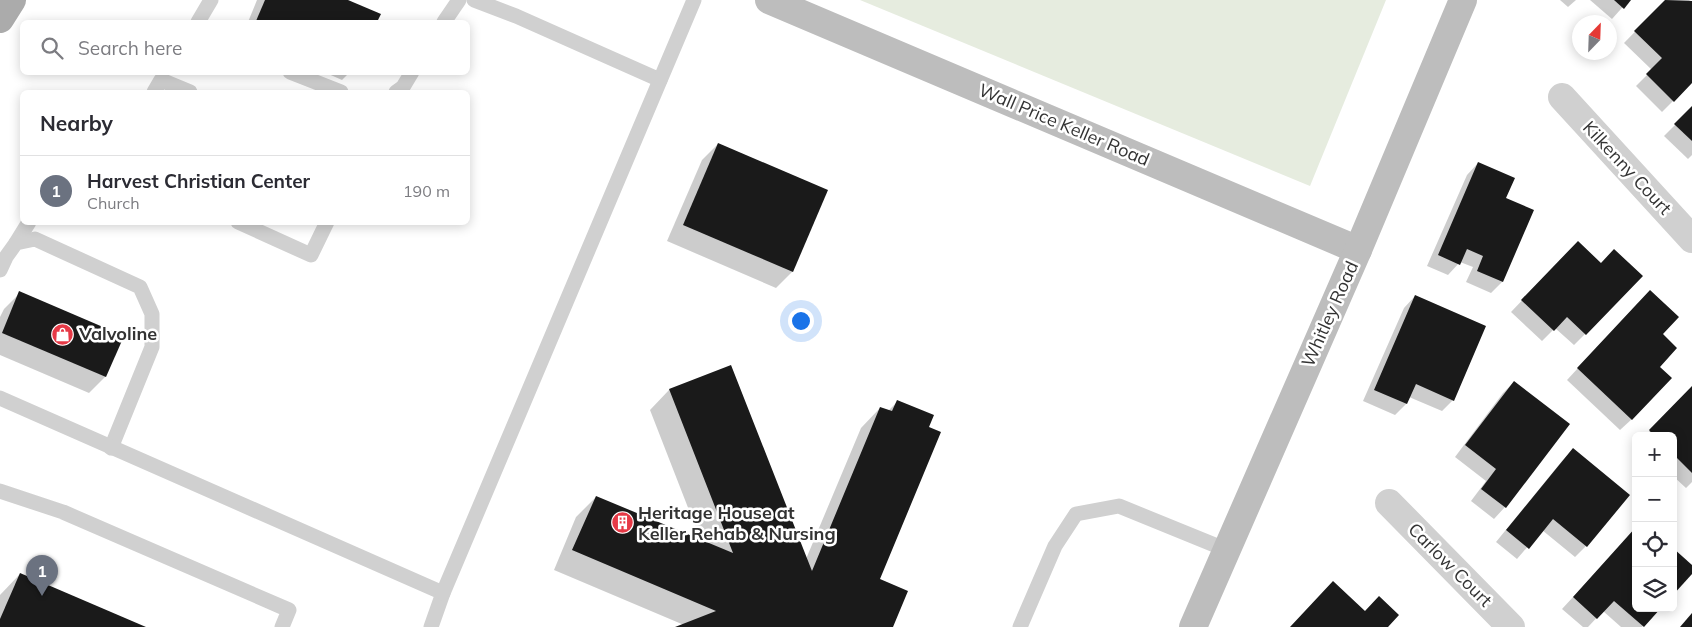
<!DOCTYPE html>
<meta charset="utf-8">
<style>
body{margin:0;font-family:Mulish,sans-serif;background:#f7f7f7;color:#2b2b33}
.controls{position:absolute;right:15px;bottom:15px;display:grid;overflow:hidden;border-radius:8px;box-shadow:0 2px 12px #0003}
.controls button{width:45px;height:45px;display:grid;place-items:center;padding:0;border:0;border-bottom:1px solid #e1e1e2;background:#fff;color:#2b2b33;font:25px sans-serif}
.compass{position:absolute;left:1572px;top:15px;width:45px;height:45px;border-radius:50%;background:#fff;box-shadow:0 2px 12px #0003;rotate:23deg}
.you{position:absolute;left:800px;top:320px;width:18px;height:18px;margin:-12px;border:4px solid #fff;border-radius:50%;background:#1a73e8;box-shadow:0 0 0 8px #1a73e833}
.badge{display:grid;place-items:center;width:32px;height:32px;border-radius:50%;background:#2563eb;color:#fff;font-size:16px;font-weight:700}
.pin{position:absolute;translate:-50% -41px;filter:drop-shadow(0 1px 2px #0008)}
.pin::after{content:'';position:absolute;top:26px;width:18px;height:15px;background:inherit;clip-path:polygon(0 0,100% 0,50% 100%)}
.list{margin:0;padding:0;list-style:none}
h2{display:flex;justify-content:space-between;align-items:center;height:65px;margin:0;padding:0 20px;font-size:21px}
h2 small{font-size:16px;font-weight:400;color:#7c7c81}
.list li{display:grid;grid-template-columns:32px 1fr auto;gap:15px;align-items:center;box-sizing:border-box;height:70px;padding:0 20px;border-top:1px solid #e1e1e2}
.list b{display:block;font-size:19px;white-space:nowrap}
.list p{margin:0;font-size:16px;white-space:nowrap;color:#7c7c81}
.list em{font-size:16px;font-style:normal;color:#7c7c81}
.icon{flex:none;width:28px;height:28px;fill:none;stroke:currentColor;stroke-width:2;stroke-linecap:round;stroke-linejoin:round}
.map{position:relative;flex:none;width:1692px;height:627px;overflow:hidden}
.search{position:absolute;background:#fff;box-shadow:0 2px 12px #0003;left:20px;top:20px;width:450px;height:55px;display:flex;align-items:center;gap:12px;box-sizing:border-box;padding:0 18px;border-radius:8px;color:#7c7c81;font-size:19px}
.panel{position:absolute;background:#fff;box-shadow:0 2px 12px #0003;left:20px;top:90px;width:450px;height:135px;border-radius:8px}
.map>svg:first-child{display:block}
</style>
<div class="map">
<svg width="1692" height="627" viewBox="0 0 1692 627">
<rect width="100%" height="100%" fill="#fff"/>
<polygon fill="#e6ecdf" points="860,0 1386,0 1310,186"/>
<g fill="#0003">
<polygon points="257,0 344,0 379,15 376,22 248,22"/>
<polygon points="1560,0 1576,0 1568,7"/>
<polygon points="1590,0 1629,0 1612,19"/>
<polygon points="1666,0 1689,0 1692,2 1692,82 1662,112 1636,86 1652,70 1624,43"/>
<polygon points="324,72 350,72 342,80"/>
<polygon points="1692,108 1692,155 1688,159 1664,136"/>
<polygon points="718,144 826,191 792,272 776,288 667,241 702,160"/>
<polygon points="1478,163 1505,198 1533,211 1502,282 1491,293 1466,282 1473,267 1460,262 1448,275 1427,266 1467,175"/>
<polygon points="1567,253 1585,334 1574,345 1555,328 1542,341 1511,312"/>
<polygon points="20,293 122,336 105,377 89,393 0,355 0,317 4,309"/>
<polygon points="1415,296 1453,400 1442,411 1409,397 1406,404 1395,415 1363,401 1404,308"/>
<polygon points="1638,303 1661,334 1658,367 1632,419 1620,430 1567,380"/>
<polygon points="731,366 806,559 861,428 880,408 888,411 898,401 879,580 891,627 678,627 684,625 554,570 576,517 596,497 701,541 650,410 669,390"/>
<polygon points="1514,382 1505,507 1494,519 1471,501 1486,481 1455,457 1503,393"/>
<polygon points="1692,388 1692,482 1686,488 1673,476 1673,436 1645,436"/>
<polygon points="1573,450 1586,546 1575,557 1542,530 1517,559 1496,542 1562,461"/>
<polygon points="1632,533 1636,608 1659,608 1642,627 1621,627 1603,611 1588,627 1583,627 1562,609"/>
<polygon points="20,574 143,627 0,627 0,595"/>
</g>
<g fill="#1a1a1a">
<polygon points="265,0 348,0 381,14 377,22 259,22 256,21"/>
<polygon points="1614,0 1631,0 1624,9"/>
<polygon points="1665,0 1692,1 1692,83 1674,102 1646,74 1662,58 1634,31"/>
<polygon points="1692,106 1692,141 1674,124"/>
<polygon points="718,143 828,190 793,272 683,225"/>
<polygon points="1478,162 1515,178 1506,198 1534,210 1503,282 1477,271 1483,256 1467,249 1460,265 1438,255"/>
<polygon points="1578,241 1601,263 1614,249 1643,276 1586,335 1567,317 1554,331 1521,300"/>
<polygon points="1650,290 1679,317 1663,334 1677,348 1660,367 1672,378 1632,420 1577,368"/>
<polygon points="19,291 124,336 106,377 2,333"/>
<polygon points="1415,295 1486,326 1454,401 1416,384 1407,404 1374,390"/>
<polygon points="731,365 812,571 880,407 892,411 897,400 934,415 929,427 941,432 880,579 908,591 893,627 675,627 716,611 572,550 596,496 733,553 669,389"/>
<polygon points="1514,381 1570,424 1506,508 1481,489 1496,469 1465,445"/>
<polygon points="1692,386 1692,473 1673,454 1673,436 1654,436 1649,430"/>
<polygon points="1573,448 1630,495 1587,547 1553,519 1529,549 1506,530"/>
<polygon points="1636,527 1636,608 1661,608 1644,627 1614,601 1597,619 1573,597"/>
<polygon points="1673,548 1692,565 1692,574 1673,595"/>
<polygon points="20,573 146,627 0,627 0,619"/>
<polygon points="1333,581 1365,611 1379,596 1399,615 1388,627 1290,627"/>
<polygon points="1692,613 1692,627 1680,627"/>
</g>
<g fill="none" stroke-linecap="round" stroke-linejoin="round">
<g stroke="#d0d0d0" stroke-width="15">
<polyline points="474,0 516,16 660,80"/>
<polyline points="198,22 211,0"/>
<polyline points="444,22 459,0"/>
<polyline points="290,72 341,92"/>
<polyline points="154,92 161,80 190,92"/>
<polyline points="396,92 403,87 412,72"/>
<polyline points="238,222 311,255 327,222"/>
<polyline points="16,243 29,222"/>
<polyline points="0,270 6,257 16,243 35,239 140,287 152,314 152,347 111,448"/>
<polyline points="0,398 443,593 431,627"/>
<polyline points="0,491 63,512 289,610 282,627"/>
<polyline points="443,593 694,0"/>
<polyline points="1020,627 1055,546 1076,514 1119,506 1227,550"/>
</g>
<g stroke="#d0d0d0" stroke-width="28">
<polyline points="1562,97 1692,239"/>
<polyline points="1389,503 1511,627"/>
</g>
<g stroke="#bdbdbd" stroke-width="28">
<polyline points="769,0 1358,250"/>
<polyline points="1193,627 1358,250 1463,0"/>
</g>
<polyline stroke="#ababab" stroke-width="28" points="0,19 12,0"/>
</g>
<defs>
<symbol id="shop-disc" viewBox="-11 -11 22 22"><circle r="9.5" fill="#e63946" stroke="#fff"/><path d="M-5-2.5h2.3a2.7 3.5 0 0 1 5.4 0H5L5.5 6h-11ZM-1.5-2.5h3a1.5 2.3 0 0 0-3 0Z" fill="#fff"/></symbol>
<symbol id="building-disc" viewBox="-11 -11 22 22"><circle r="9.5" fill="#e63946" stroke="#fff"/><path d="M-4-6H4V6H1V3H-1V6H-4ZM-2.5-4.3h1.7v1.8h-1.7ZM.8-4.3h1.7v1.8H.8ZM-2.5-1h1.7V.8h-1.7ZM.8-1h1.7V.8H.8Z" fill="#fff"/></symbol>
</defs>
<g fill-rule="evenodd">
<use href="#shop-disc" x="50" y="322" width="25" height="25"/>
<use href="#building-disc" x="610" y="510" width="25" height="25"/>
</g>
<g text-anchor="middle" stroke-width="5" stroke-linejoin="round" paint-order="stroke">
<g font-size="18" fill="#333" stroke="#fff">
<text transform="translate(1064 125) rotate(23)" y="6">Wall Price Keller Road</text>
<text transform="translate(1627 168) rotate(47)" y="6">Kilkenny Court</text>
<text transform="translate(1330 314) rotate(-66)" y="6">Whitley Road</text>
<text transform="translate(1450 565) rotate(45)" y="6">Carlow Court</text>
</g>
<g font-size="18" font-weight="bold" fill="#333" stroke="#fff" text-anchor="start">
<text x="79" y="340">Valvoline</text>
<text x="638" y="519">Heritage House at<tspan x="638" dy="21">Keller Rehab &amp; Nursing</tspan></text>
</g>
</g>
</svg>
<div class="controls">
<button>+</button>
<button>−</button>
<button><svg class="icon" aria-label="locate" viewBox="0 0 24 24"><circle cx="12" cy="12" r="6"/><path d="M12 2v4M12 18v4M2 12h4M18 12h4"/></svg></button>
<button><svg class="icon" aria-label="layers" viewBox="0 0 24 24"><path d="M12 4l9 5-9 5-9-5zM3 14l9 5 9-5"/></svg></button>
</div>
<svg class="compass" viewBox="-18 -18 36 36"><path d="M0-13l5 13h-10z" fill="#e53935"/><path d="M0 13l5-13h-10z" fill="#7c7c81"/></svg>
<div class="you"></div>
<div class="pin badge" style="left:42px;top:596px;background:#6b7280">1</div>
<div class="search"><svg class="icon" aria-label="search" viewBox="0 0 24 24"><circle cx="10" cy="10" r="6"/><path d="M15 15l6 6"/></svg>Search here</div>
<section class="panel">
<h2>Nearby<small></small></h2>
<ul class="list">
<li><span class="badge" style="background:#6b7280">1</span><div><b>Harvest Christian Center</b><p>Church</p></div><em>190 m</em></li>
</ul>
</section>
</div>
